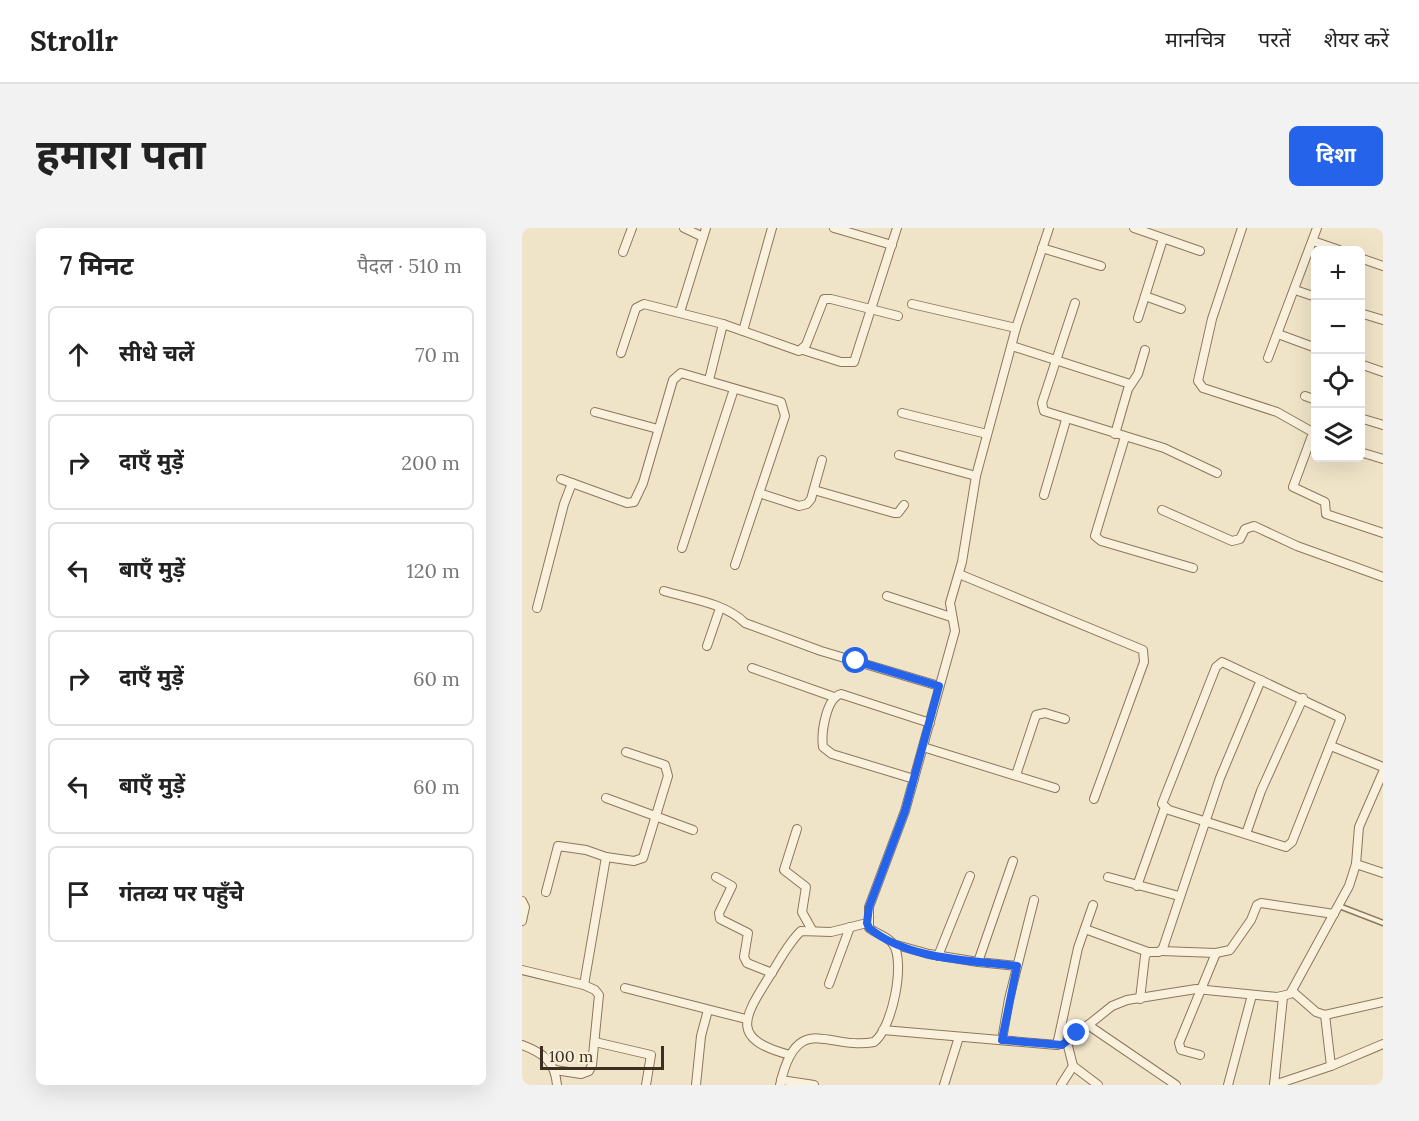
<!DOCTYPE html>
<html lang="hi">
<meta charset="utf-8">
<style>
body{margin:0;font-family:Lora,"Noto Sans Devanagari",serif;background:#f2f2f2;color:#222}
.controls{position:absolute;right:18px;top:18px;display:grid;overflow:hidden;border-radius:9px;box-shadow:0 6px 24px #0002}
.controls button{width:54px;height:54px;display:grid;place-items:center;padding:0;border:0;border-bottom:2px solid #e0e0e0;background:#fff;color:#222;font:30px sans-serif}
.scale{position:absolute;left:18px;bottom:15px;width:124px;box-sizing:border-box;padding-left:6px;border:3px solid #3d2e20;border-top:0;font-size:16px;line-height:21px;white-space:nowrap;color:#3d2e20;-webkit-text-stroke:4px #f7eed8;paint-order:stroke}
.stop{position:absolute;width:18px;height:18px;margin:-14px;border:4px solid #2563eb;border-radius:50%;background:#fff}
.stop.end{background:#2563eb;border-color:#fff;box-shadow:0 2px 6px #0008}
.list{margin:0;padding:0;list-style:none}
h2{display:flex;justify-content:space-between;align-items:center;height:78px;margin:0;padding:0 24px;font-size:26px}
h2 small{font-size:20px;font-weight:400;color:#767676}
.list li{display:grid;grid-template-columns:39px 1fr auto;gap:18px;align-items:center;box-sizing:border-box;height:96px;margin:0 12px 12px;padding:0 12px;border:2px solid #e0e0e0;border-radius:9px}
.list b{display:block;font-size:22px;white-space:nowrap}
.list em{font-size:20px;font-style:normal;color:#767676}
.icon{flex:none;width:33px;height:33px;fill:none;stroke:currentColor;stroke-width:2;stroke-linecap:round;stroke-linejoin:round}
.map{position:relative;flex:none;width:861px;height:857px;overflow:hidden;border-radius:9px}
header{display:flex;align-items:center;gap:36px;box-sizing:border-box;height:84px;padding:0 30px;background:#fff;border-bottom:2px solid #e0e0e0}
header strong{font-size:28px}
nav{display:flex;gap:33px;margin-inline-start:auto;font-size:21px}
.intro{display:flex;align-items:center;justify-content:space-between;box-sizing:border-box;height:144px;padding:0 36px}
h1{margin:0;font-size:42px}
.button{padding:15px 27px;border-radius:9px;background:#2563eb;color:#fff;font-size:21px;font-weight:700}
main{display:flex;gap:36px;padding:0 36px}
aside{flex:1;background:#fff;border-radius:9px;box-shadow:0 6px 24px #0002}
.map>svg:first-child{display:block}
</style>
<header>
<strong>Strollr</strong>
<nav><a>मानचित्र</a><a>परतें</a><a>शेयर करें</a></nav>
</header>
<div class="intro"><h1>हमारा पता</h1><a class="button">दिशा</a></div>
<main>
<aside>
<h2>7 मिनट<small>पैदल · 510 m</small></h2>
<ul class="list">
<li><svg class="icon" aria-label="ahead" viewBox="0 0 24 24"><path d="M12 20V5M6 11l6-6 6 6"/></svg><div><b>सीधे चलें</b></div><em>70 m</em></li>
<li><svg class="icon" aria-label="right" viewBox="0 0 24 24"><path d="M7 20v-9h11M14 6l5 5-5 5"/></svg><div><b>दाएँ मुड़ें</b></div><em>200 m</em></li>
<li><svg class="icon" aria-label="left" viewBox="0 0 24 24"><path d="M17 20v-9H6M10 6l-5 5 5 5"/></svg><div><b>बाएँ मुड़ें</b></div><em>120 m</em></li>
<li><svg class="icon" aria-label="right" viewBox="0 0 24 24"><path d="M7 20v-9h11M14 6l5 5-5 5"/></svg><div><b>दाएँ मुड़ें</b></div><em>60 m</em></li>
<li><svg class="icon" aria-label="left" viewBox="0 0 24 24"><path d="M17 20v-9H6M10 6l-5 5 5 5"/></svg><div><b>बाएँ मुड़ें</b></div><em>60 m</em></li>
<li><svg class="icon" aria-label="arrive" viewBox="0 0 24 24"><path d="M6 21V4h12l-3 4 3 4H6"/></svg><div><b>गंतव्य पर पहुँचे</b></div></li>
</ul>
</aside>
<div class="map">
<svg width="861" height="857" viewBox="0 0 861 857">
<rect width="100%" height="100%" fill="#f0e4c8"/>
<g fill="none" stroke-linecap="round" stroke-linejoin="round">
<defs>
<polyline id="lane" points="817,678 861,695"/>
<g id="street">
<polyline points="162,0 181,9"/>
<polyline points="312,0 370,17"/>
<polyline points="612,0 678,23"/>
<polyline points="720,0 690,91 676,153 681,160 755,184 794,206"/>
<polyline points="791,13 817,22"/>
<polyline points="520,20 579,38"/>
<polyline points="101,24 110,0"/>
<polyline points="838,30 861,38"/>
<polyline points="773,62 794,69"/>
<polyline points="623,68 659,81"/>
<polyline points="553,75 520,175 522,183 642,220 695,245"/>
<polyline points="390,76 494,100"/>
<polyline points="158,84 184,0"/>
<polyline points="838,85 861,92"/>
<polyline points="616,90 641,11"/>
<polyline points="221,103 250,0"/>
<polyline points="756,106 794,120"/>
<polyline points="490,118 608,156"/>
<polyline points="281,122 319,134 332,134 375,0"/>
<polyline points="99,125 114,80 122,76 201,96 277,123 284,117 302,71 309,71 376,88"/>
<polyline points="746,130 795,0"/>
<polyline points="838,136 861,144"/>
<polyline points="187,152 201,96"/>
<polyline points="783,168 794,172"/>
<polyline points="73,184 136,201"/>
<polyline points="380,185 465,206"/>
<polyline points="838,190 861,197"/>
<polyline points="791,205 771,259 803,274 804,286 861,305"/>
<polyline points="593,206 606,161 616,146 623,122"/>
<polyline points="603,209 573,308 579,313 671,340"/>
<polyline points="838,224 861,231"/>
<polyline points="377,227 454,248"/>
<polyline points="39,251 105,275 112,274 121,255 151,152 159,145 259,174 263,188 213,337"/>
<polyline points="292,262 372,285 376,285 382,277"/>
<polyline points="237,265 277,278 285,276 289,271 300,232"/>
<polyline points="522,267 544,192"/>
<polyline points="640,282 710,313 718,311 723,301 732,298 775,318 861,349"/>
<polyline points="160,320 212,161"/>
<polyline points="437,346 621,422 622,434 572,571"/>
<path d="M 142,363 C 169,371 203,375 223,395 L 299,423 L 417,458"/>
<polyline points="365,368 429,389"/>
<polyline points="15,380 42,276 50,255"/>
<polyline points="185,418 198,380"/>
<polygon points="700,434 819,490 770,614 764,619 647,582 640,576 694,439"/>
<polyline points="230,440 312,469"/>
<polyline points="809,518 861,539"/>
<polyline points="401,519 533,560"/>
<polyline points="494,547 514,487 523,485 543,491"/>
<path d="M 392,551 L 310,526 L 301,519 C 299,505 304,470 319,466 L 408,495"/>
<polyline points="84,570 171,602"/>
<polyline points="275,601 262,642 284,659 280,684 290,702"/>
<polyline points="724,606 739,563 781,470"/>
<polyline points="84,629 112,633 121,630 146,548 143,537 104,524"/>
<polyline points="834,636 861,645"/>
<polyline points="194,649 210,658 197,685 198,691 226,705 222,729 225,735 250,745"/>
<polyline points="586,649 657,668"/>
<polyline points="615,658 643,579"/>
<polyline points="0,673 3,679 0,693"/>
<polyline points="563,701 626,724"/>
<polyline points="371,716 407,726 456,734 491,633"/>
<polyline points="639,723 694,725 708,722 729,692 735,677 739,675 812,686"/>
<polyline points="416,728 448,648"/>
<polyline points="456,734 495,738"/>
<polyline points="0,742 62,757 84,629 64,622 36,618 24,664"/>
<polyline points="307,756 328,699"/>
<polyline points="103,760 224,791"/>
<polyline points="770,763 794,784 803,787 861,774"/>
<polyline points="618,771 623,728 626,724 637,724 641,720 698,550 739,452"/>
<polyline points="803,787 809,838 861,816"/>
<polyline points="566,797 654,857"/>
<polyline points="361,802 535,817 545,814 590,778 605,772 674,761 755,769 768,766 827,658 834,636 837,599 861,544"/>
<polyline points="480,812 487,771 512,672"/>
<polyline points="73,814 129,827 124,857"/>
<polyline points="545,814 551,838 576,857"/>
<path d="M 0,817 C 21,825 33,833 35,857"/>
<polyline points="535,817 556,720 571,677"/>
<path d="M 268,827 C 209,811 220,792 247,749 C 257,734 266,715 279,703 L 309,704 L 345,695"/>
<polyline points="678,827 659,822 657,815 694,725"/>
<polyline points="33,842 59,846 67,843 70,837 77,767 73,762 62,757"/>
<polyline points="259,852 292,857"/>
<polyline points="174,857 179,808 186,782"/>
<path d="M 258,857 C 275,781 307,823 352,814 C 370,801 384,734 371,716 C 366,708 354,706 347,700 L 347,679 L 383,583 L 433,403 L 428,375 L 440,334 L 454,248 L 494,100 L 527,0"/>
<polyline points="422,857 437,809"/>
<polyline points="539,857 551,838"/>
<polyline points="706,857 730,767"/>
<polyline points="752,857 761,769"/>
<polyline points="752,857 809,838"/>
</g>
</defs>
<use href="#lane" stroke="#8d765c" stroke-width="7"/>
<use href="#street" stroke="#8d765c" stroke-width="10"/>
<use href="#lane" stroke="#faf1dc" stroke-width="4"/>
<use href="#street" stroke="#faf1dc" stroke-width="8"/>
</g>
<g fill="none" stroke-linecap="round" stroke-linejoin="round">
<path stroke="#2563eb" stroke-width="8" d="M 334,433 L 417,458 L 383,583 L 347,679 L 345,695 L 347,700 C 386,732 446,732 495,738 L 480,812 L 540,817 L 555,805"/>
</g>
</svg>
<div class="controls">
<button>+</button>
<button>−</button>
<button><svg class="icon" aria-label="locate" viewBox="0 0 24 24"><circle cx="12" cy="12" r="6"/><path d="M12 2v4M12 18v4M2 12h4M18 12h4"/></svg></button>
<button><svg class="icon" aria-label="layers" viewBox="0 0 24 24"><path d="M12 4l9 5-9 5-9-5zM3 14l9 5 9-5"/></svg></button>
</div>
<div class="scale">100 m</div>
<div class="stop" style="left:334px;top:433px"></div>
<div class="stop end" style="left:555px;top:805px"></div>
</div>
</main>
